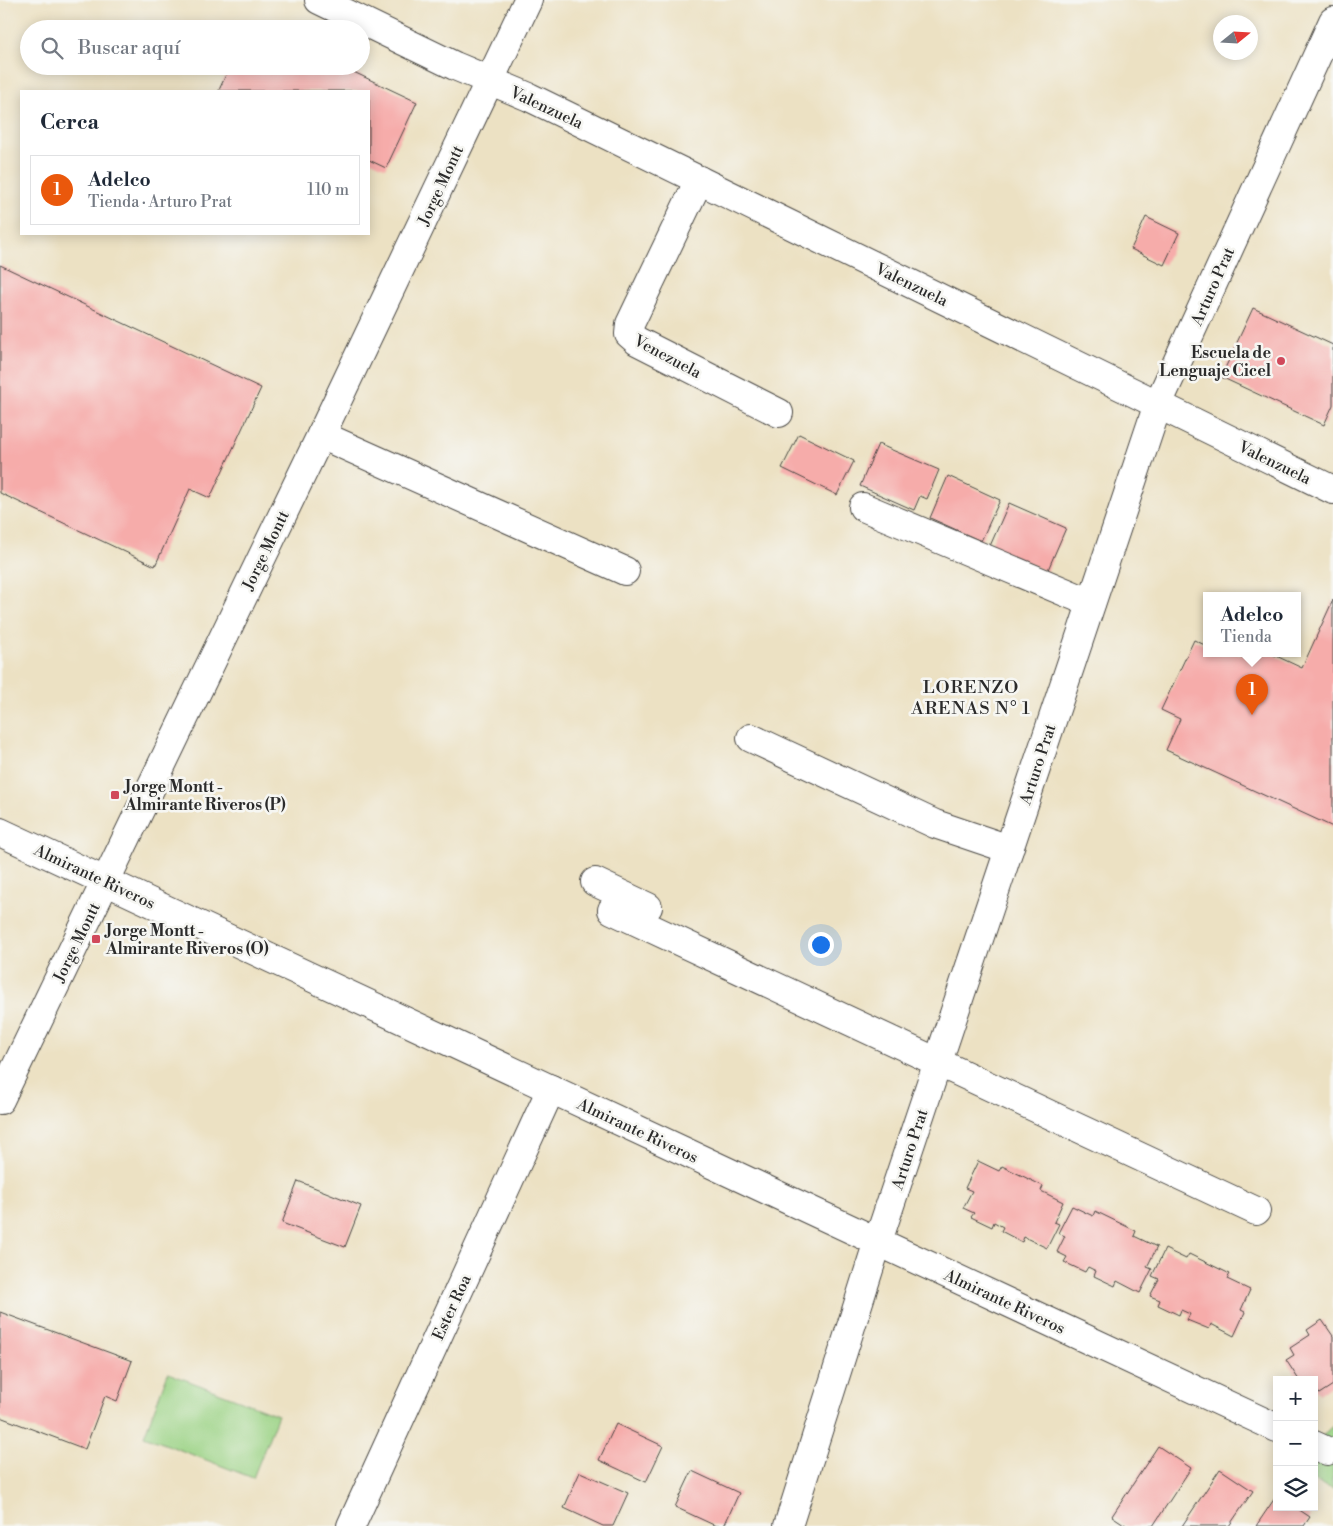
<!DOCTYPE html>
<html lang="es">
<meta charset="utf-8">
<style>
body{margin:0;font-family:"Libre Bodoni",serif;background:#f2f2f3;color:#1f2937}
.controls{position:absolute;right:15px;bottom:15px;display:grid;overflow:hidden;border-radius:0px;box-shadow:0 2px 12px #0003}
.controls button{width:45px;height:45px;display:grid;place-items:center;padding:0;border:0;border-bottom:1px solid #e0e1e3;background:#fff;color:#1f2937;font:25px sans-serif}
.compass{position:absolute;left:1213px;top:15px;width:45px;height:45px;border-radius:50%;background:#fff;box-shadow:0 2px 12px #0003;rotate:72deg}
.you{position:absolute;left:820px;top:944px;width:18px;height:18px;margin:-12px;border:4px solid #fff;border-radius:50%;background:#1a73e8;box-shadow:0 0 0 8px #1a73e833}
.badge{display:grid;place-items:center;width:32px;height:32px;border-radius:50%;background:#ea580c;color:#fff;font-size:16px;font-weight:700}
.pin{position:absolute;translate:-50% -41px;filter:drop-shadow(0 1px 2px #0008)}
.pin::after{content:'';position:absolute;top:26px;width:18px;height:15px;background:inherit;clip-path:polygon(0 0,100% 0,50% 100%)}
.popup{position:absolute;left:1203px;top:592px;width:98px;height:65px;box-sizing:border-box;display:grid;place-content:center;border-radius:0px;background:#fff;filter:drop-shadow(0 1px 4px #0005);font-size:16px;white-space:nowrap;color:#747a83}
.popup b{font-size:19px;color:#1f2937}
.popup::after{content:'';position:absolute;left:50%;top:100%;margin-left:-10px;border:10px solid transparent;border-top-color:#fff}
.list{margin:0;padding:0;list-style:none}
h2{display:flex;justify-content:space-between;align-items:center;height:65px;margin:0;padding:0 20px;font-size:21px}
h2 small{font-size:16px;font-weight:400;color:#747a83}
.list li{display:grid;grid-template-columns:32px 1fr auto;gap:15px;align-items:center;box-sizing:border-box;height:70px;margin:0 10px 10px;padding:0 10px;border:1px solid #e0e1e3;border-radius:0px}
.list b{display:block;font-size:19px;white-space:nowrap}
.list p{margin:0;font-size:16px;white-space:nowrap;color:#747a83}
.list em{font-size:16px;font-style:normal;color:#747a83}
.icon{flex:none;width:28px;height:28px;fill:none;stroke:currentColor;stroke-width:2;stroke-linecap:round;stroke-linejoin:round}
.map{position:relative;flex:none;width:1333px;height:1526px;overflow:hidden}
.search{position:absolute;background:#fff;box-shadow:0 2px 12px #0003;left:20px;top:20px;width:350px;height:55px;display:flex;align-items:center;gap:12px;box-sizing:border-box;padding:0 18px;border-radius:28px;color:#747a83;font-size:19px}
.panel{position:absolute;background:#fff;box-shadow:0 2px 12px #0003;left:20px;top:90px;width:350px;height:145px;border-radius:0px}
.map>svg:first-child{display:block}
</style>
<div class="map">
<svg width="1333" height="1526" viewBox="0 0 1333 1526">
<rect width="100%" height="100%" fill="#f6f6f2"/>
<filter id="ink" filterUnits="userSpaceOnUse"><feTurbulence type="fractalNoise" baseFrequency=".02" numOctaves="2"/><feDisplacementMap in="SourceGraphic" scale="10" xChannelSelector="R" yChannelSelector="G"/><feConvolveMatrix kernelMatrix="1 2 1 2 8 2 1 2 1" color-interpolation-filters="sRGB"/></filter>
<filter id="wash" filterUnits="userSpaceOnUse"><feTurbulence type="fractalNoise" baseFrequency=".0096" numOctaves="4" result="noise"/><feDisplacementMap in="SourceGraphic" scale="20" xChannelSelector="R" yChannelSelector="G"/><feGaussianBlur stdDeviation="1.12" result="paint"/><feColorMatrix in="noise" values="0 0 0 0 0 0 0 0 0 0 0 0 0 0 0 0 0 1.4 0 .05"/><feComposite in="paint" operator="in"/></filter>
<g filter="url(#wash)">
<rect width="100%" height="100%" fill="#ece1c3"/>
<g fill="#9bd385" stroke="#637f58">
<polygon points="168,1373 278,1415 253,1478 144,1436"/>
<path d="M 1333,1426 L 1333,1489 L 1314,1481 C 1314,1462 1315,1438 1333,1426 Z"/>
</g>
<g id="blocks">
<g fill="#f6acaa">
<polygon points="230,66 341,66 417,102 386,168 369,160 369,91 222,91 219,90"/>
<polygon points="1146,217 1179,233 1164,265 1131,249"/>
<polygon points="0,265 261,388 210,498 190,489 155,566 0,493"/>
<polygon points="1253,308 1333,345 1333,405 1324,425 1221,377"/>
<polygon points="799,434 854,461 837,495 782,468"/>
<polygon points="878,444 939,470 927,499 920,496 914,510 860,486"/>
<polygon points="948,476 1000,500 981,541 930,518"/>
<polygon points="1009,503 1066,528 1047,572 990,546"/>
<polygon points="1333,600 1333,827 1166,750 1180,719 1161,710 1194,640 1207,646 1207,654 1272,654 1302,668"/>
<polygon points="978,1161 999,1171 1002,1166 1043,1186 1041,1191 1063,1202 1054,1222 1059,1224 1047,1248 1024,1237 1022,1242 1001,1231 1003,1227 994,1222 992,1227 971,1217 974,1213 963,1208 972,1191 965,1188"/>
<polygon points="298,1181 361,1206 345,1247 282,1223"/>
<polygon points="1072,1206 1093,1216 1095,1211 1136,1231 1134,1236 1157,1247 1147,1267 1152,1269 1140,1293 1117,1281 1115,1286 1094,1276 1096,1271 1088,1267 1085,1272 1064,1262 1067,1257 1057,1252 1065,1236 1058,1233"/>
<polygon points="1165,1249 1186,1259 1189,1254 1230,1274 1227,1279 1250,1290 1241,1310 1245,1312 1234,1336 1211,1324 1209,1329 1187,1320 1190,1314 1181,1310 1179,1315 1158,1305 1160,1300 1150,1296 1159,1279 1152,1276"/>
<polygon points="0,1312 132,1361 117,1401 105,1396 85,1449 0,1417"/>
<polygon points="1322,1320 1333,1336 1333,1385 1319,1394 1314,1386 1314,1380 1299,1380 1286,1360 1294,1355 1290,1348 1310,1335 1307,1330"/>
<polygon points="616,1424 663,1446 646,1482 599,1460"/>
<polygon points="1158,1446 1191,1468 1153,1526 1127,1526 1112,1516"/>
<polygon points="1220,1469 1253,1491 1229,1526 1182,1526"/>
<polygon points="692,1471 739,1493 724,1526 716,1526 675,1507"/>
<polygon points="580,1472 628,1493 613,1526 603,1526 564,1508"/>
<polygon points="1277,1495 1277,1507 1295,1507 1310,1517 1304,1526 1256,1526"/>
</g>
</g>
</g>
<g filter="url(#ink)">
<use href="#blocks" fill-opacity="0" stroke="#484642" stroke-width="1"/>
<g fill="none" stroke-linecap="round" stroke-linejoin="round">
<defs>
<g id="minor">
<polyline points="319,0 455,66 529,97 1333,490"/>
<polyline points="699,180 630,324 629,334 637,341 779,413"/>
<polyline points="321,435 625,571"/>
<polyline points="863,507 1091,603"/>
<polyline points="751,738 935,824 1009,849"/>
<polyline points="0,832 1277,1428"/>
<polyline points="595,882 648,907"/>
<polyline points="612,910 1256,1211"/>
<polyline points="0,1100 321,435 528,0"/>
<polyline points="1314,1445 1327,1451"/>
<polyline points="351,1526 551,1089"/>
<polyline points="788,1526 878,1241 1158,404 1333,21"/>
</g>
</defs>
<use href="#minor" stroke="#484642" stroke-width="30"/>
<use href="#minor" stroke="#fff" stroke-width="28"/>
</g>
</g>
<g fill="#d1495b" stroke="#f6f6f2" stroke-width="2">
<circle cx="1281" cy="361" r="5"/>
<rect x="110" y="790" width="10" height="10" rx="2.5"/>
<rect x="91" y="934" width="10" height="10" rx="2.5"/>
</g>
<g text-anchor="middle" stroke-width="5" stroke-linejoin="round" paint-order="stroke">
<g font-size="16" fill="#2b2b2b" stroke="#f6f6f2">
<text transform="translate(547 107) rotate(25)" y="6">Valenzuela</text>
<text transform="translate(440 185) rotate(-65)" y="6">Jorge Montt</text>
<text transform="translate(912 284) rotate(26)" y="6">Valenzuela</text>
<text transform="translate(1212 286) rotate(-66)" y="6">Arturo Prat</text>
<text transform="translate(668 356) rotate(28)" y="6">Venezuela</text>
<text transform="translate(1275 462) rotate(26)" y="6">Valenzuela</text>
<text transform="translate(265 550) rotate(-64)" y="6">Jorge Montt</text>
<text transform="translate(1037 764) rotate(-72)" y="6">Arturo Prat</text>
<text transform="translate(95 876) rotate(25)" y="6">Almirante Riveros</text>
<text transform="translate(76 942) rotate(-64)" y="6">Jorge Montt</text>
<text transform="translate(638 1130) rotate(25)" y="6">Almirante Riveros</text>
<text transform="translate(909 1149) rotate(-72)" y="6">Arturo Prat</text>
<text transform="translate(1005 1301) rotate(25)" y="6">Almirante Riveros</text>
<text transform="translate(451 1307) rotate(-65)" y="6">Ester Roa</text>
</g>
<g font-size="16" font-weight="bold" fill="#2b2b2b" stroke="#f6f6f2" text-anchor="start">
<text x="1271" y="358" text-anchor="end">Escuela de<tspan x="1271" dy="18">Lenguaje Cicel</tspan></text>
<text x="125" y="792">Jorge Montt -<tspan x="125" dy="18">Almirante Riveros (P)</tspan></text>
<text x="106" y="936">Jorge Montt -<tspan x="106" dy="18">Almirante Riveros (O)</tspan></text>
</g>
<g font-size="18" letter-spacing="1" fill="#2b2b2b" stroke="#f6f6f2">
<text x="971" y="693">LORENZO<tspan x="971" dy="21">ARENAS N° 1</tspan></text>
</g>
</g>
</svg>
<div class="controls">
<button>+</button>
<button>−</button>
<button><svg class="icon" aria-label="layers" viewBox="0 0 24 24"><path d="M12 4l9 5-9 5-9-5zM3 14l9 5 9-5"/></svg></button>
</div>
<svg class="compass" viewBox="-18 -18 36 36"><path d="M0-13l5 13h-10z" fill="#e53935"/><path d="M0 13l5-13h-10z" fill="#747a83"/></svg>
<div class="you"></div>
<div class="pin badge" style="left:1252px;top:715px">1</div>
<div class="popup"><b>Adelco</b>Tienda</div>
<div class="search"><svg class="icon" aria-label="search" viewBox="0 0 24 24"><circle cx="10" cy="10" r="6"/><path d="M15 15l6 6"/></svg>Buscar aquí</div>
<section class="panel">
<h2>Cerca<small></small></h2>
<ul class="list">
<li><span class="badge">1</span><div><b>Adelco</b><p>Tienda · Arturo Prat</p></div><em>110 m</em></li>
</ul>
</section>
</div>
